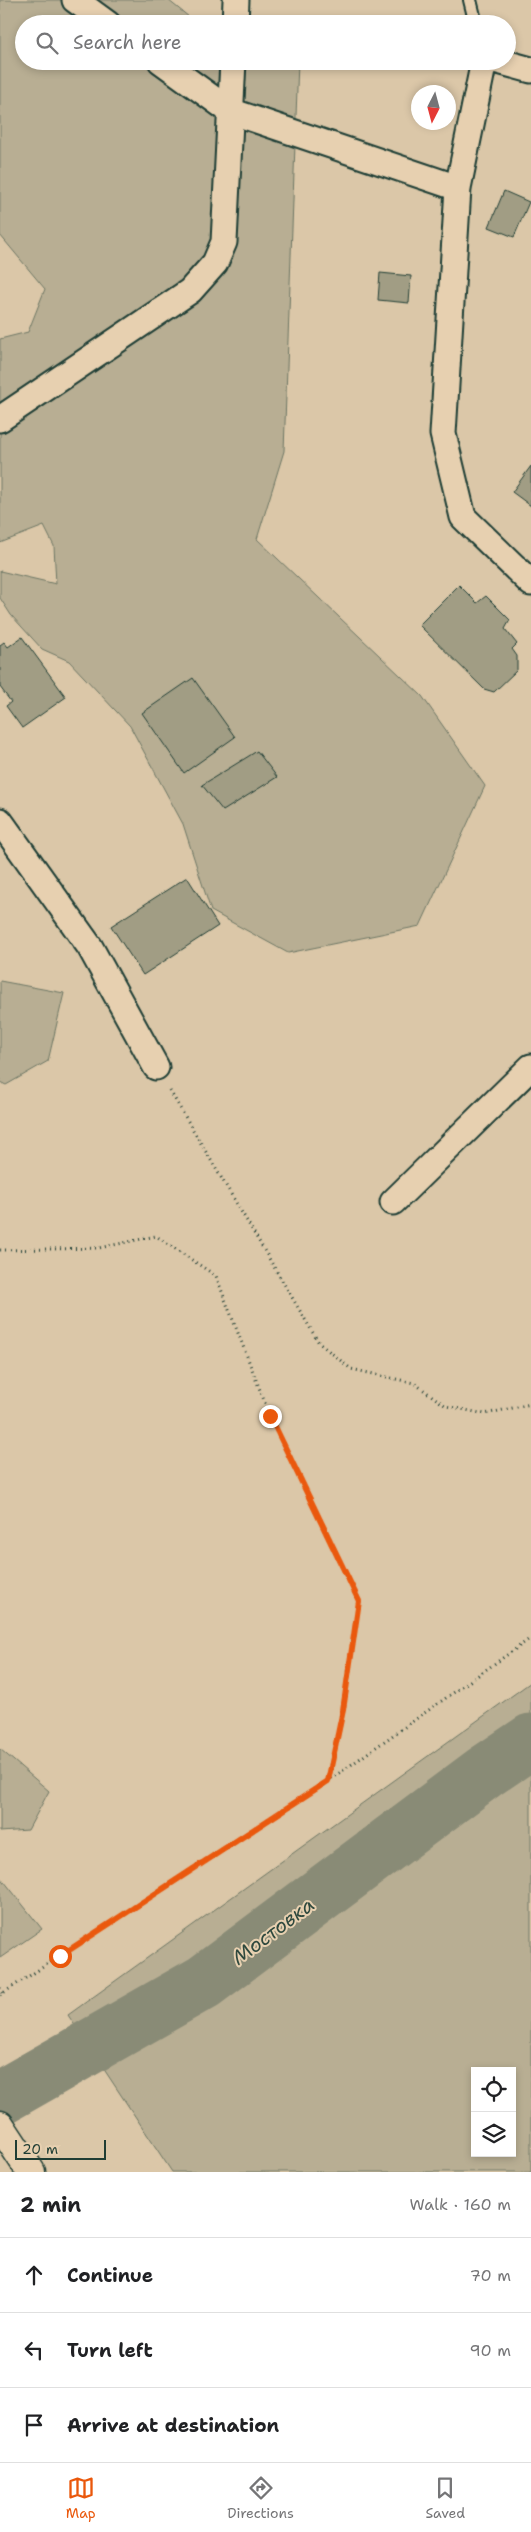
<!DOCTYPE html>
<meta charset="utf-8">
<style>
body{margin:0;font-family:"Shantell Sans",sans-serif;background:#f6f6f6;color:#202124}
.controls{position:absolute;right:15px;bottom:15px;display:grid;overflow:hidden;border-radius:0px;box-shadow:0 2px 8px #0003}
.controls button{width:45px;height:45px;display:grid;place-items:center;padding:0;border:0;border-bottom:1px solid #e0e0e0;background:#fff;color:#202124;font:25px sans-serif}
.compass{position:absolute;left:411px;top:85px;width:45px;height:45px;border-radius:50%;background:#fff;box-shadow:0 2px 8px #0003;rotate:186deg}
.scale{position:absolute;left:15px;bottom:12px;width:91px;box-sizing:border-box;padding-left:5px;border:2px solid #1f3d34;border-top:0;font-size:14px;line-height:18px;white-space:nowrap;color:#1f3d34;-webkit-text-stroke:4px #e7d0b0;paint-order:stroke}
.stop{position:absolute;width:15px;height:15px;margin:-11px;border:4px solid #ea580c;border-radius:50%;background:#fff}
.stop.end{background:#ea580c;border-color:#fff;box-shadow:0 1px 5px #0008}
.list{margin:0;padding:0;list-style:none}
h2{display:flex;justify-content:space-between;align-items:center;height:65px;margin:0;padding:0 20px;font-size:21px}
h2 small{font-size:16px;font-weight:400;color:#757577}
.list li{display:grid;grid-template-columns:32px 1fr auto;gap:15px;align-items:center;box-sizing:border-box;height:75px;padding:0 20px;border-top:1px solid #e0e0e0}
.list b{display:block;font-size:19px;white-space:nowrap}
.list em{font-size:16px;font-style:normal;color:#757577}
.icon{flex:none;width:28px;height:28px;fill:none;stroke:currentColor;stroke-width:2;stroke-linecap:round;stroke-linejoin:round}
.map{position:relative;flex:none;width:531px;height:2172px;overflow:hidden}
.search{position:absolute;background:#fff;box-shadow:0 2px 8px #0003;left:15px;right:15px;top:15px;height:55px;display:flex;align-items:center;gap:12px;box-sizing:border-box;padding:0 18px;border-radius:28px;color:#757577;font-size:19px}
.sheet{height:290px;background:#fff}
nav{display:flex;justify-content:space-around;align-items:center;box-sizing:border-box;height:70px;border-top:1px solid #e0e0e0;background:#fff;font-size:14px;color:#757577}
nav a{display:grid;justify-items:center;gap:2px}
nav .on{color:#ea580c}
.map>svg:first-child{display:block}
</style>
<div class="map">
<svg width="531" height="2172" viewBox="0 0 531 2172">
<rect width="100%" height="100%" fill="#dbc7a8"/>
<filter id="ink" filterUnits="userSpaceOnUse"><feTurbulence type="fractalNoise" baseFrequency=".02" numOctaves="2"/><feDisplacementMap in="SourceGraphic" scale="10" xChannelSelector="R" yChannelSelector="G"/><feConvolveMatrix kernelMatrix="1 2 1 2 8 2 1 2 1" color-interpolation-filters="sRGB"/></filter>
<g filter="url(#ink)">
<g fill="#b8ae93" stroke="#6c7664" fill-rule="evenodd">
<polygon points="0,0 168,0 189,17 254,18 261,24 24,24 24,61 298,61 284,451 257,539 422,696 485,786 420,926 288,953 211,911 183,824 130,726 69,661 42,649 11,615 0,598 0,571 56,584 54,546 44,526 0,543 0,339 28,332 45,289 0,235"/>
<polygon points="0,981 64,993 48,1061 6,1085 0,1082"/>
<path d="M 531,1682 L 531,2172 L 172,2172 L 68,2015 ZM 475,2071 L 512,2071 L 512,2153 L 475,2153 Z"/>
<polygon points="0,1749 49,1791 28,1830 0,1832"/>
<polygon points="0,1876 42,1929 0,1958"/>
</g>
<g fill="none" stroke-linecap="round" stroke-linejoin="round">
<polyline stroke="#898b76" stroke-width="55" points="0,2098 204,1982 485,1772 531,1741"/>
</g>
<g fill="#a19d84" stroke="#1f3d34">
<polygon points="504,191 529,202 514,237 489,227"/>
<polygon points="380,273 411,276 409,303 378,300"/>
<polygon points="531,466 531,506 512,492"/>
<polygon points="459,585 477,603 486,596 510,620 505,629 517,644 512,649 517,656 517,670 494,692 484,689 419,625"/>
<polygon points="22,637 66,697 22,728 6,706 11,702 0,687 0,645 4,642 8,647"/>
<polygon points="193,678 235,737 184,773 142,713"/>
<polygon points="257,751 277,777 223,811 202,785"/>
<polygon points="187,877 218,926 143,975 111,926"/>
</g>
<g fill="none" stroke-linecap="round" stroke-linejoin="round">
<defs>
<polyline id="service" points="470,0 476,24"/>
<g id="minor">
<polyline points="75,0 108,24"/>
<polyline points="235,24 236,0"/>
<polyline points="161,61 230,111 458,188"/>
<polyline points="484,61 458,188 443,434 463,517 531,583"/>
<polyline points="498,61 531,70"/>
<polyline points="0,419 190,291 215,263 224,242 233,61"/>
<polyline points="0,821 90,947 156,1067"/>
<polyline points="393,1202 531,1067"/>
</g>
<polyline id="trunk" points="0,2125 31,2172"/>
</defs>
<use href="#service" stroke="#1f3d34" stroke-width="16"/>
<use href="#minor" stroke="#1f3d34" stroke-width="29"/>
<use href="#trunk" stroke="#1f3d34" stroke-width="31"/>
<g stroke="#1f3d34" stroke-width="3" stroke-dasharray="1 4" stroke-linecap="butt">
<polyline points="170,1091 319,1343 351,1369 414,1383 446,1406 485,1414 531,1404"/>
<polyline points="0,1250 99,1248 156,1236 216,1276 270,1416 359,1601 343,1710 328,1781"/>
<polyline points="0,1988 3,1993"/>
<polyline points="0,1995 328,1781 531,1638"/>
</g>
<use href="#service" stroke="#e7d0b0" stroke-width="12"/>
<use href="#minor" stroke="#e7d0b0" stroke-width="25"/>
<use href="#trunk" stroke="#e7d0b0" stroke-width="28"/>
</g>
</g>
<g fill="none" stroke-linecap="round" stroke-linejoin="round" filter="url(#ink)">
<polyline stroke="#ea580c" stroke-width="6" points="60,1956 328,1781 343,1710 359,1601 270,1416"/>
</g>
<g text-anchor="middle" stroke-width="4" stroke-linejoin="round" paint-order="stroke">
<g font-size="20" font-style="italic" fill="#2f493e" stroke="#e7d0b0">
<text transform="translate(273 1931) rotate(-37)" y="7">Мостовка</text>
</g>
</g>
</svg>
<div class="controls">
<button><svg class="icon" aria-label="locate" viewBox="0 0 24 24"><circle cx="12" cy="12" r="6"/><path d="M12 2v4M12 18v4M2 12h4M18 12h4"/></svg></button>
<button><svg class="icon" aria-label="layers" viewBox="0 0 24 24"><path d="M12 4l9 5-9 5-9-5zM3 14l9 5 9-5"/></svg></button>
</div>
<svg class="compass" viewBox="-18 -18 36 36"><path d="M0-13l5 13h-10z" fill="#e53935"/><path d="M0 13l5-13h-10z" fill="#757577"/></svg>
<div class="scale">20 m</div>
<div class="stop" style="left:60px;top:1956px"></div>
<div class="stop end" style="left:270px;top:1416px"></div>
<div class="search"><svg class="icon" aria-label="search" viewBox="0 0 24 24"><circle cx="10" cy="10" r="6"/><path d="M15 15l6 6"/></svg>Search here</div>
</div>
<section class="sheet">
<h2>2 min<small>Walk · 160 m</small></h2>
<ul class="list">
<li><svg class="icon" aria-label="ahead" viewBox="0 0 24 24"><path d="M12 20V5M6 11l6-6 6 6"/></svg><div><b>Continue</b></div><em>70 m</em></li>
<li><svg class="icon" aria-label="left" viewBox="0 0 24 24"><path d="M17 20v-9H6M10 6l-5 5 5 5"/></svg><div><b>Turn left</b></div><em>90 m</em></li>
<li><svg class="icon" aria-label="arrive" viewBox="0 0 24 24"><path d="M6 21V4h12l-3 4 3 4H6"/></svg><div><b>Arrive at destination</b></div></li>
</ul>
</section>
<nav>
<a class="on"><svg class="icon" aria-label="map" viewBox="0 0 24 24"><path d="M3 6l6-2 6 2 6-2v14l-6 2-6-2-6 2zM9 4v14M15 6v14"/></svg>Map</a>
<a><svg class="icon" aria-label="directions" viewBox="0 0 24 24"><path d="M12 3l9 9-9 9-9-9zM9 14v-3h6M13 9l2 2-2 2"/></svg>Directions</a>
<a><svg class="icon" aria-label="saved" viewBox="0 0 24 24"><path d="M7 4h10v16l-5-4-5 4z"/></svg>Saved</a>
</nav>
